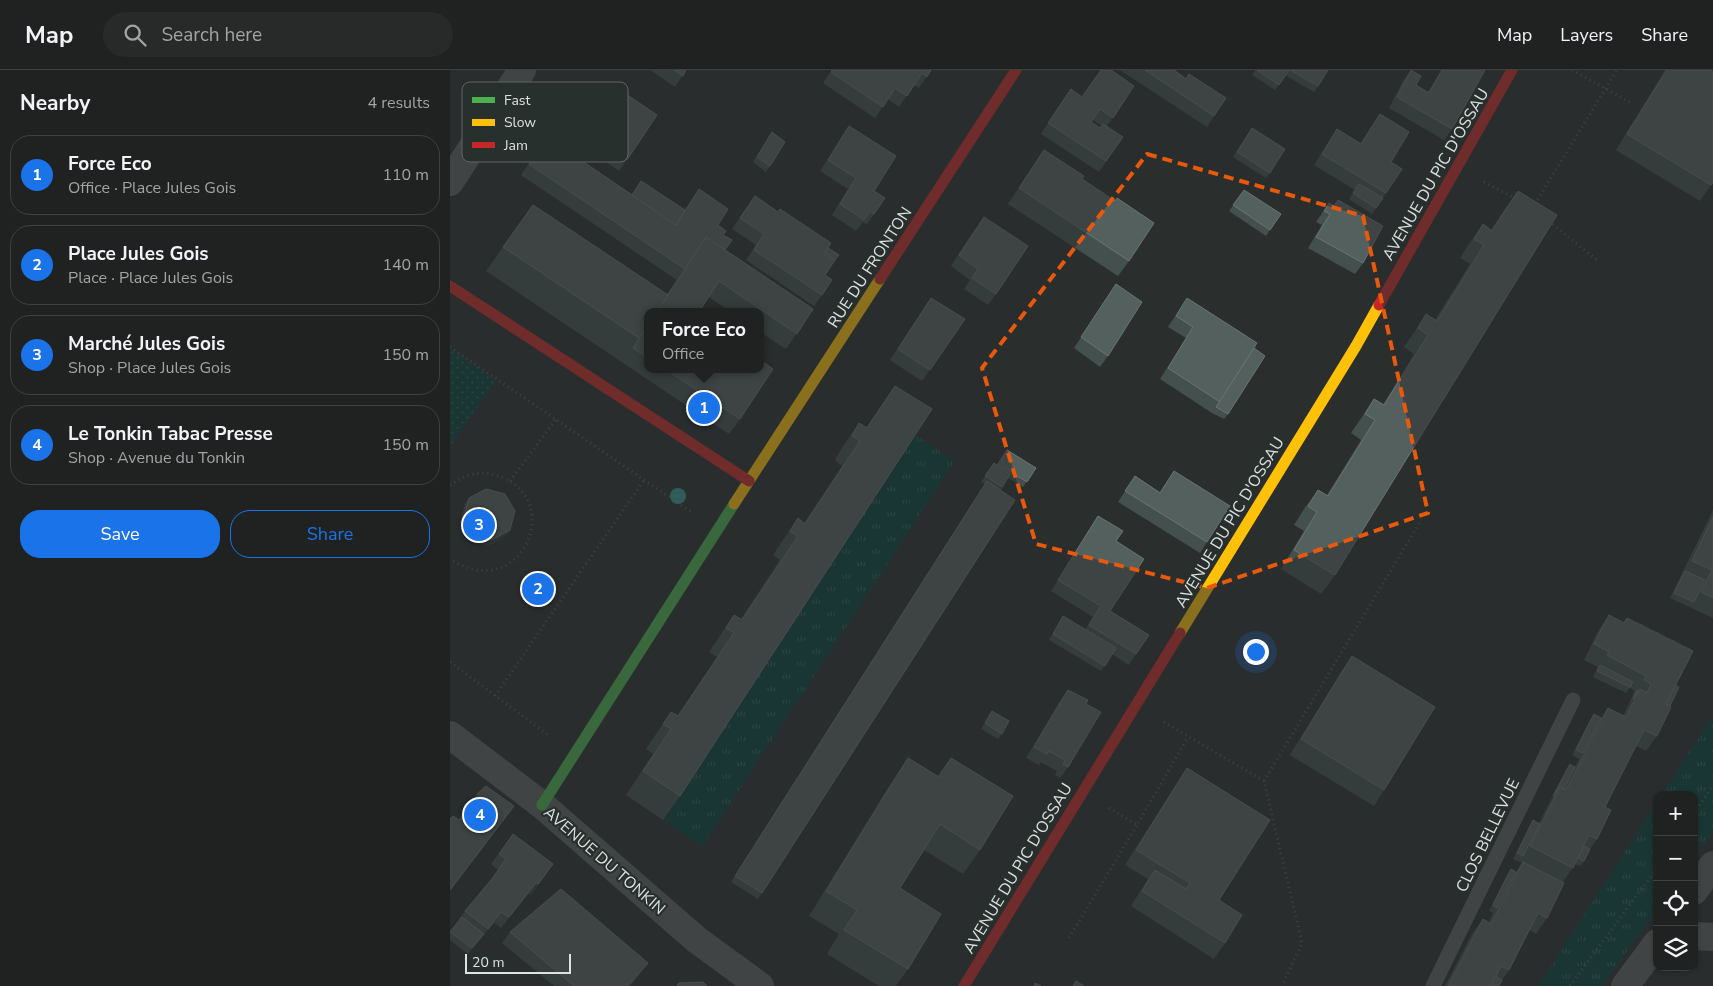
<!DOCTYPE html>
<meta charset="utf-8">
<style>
body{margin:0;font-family:"Nunito Sans",sans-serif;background:#282a2a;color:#f1f3f6}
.controls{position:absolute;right:15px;bottom:15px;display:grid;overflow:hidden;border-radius:10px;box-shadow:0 1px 4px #0004}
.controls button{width:45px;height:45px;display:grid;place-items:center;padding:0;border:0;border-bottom:1px solid #3d3f40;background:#202222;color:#f1f3f6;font:25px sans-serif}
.scale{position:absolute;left:15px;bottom:12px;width:106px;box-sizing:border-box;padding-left:5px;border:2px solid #dde2e1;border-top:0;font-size:14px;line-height:18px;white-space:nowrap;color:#dde2e1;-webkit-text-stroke:4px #28302e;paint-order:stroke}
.you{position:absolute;left:805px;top:581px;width:18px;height:18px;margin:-12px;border:4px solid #fff;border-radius:50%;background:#1a73e8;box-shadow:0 0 0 8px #1a73e833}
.badge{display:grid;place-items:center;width:32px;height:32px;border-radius:50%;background:#1a73e8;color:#fff;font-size:16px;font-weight:700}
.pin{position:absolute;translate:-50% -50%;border:2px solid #fff;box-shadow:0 1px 5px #0006}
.popup{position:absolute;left:194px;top:238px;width:120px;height:65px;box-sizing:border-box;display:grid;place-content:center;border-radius:10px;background:#202222;filter:drop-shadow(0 1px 4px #0005);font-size:16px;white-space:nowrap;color:#a2a4a5}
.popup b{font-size:19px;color:#f1f3f6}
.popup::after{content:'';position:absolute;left:50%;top:100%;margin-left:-10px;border:10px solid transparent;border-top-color:#202222}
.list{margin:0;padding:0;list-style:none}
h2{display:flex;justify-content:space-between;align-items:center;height:65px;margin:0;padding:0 20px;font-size:21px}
h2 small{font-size:16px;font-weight:400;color:#a2a4a5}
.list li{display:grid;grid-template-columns:32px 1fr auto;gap:15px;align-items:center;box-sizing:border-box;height:80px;margin:0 10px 10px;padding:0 10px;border:1px solid #3d3f40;border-radius:20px}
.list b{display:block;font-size:19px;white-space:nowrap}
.list p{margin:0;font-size:16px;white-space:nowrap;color:#a2a4a5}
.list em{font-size:16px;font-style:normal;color:#a2a4a5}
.actions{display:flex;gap:10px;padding:15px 20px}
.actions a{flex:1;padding:11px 0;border:1px solid #1a73e8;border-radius:20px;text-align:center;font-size:18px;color:#1a73e8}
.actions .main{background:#1a73e8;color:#fff}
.icon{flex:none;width:28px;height:28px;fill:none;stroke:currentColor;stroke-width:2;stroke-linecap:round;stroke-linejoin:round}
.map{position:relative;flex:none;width:1263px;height:916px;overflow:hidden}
header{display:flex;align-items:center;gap:30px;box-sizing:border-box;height:70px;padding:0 25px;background:#202222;border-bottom:1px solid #3d3f40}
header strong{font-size:24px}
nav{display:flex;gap:28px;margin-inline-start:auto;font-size:18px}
.search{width:350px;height:45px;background:#282a2a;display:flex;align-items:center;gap:12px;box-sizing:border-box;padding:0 18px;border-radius:28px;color:#a2a4a5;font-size:19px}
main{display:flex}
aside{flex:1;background:#202222}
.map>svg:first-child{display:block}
</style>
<header>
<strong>Map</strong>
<div class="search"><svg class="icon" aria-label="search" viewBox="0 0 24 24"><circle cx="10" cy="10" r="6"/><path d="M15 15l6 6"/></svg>Search here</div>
<nav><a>Map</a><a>Layers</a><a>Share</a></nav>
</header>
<main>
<aside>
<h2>Nearby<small>4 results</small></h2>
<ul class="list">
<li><span class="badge">1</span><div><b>Force Eco</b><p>Office · Place Jules Gois</p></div><em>110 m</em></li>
<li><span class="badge">2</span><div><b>Place Jules Gois</b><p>Place · Place Jules Gois</p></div><em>140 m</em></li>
<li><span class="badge">3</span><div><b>Marché Jules Gois</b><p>Shop · Place Jules Gois</p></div><em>150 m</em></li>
<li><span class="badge">4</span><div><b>Le Tonkin Tabac Presse</b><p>Shop · Avenue du Tonkin</p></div><em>150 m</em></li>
</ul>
<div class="actions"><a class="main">Save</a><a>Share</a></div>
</aside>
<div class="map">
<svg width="1263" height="916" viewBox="0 0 1263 916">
<defs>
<pattern id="grass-tufts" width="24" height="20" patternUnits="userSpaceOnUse" patternTransform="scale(1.25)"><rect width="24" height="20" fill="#08413d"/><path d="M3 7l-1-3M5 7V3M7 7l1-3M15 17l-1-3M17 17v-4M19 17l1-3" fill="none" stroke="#2c5c59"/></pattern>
<pattern id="park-dots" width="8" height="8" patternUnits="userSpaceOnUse" patternTransform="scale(1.25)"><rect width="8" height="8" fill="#08413d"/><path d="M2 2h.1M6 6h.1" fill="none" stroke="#2c5c59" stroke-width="1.8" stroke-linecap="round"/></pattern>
</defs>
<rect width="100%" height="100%" fill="#2a2e2d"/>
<g fill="url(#grass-tufts)">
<polygon points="464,364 505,391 252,777 213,750"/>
<polygon points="1263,645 1263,762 1244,788 1244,725 1211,725"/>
<polygon points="1207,732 1207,840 1152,916 1088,916"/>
</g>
<polygon fill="url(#park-dots)" points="0,278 46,310 0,377"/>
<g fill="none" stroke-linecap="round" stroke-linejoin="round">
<g stroke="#595b5b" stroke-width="3" stroke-dasharray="1 4" stroke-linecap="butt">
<polyline points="1122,0 1183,34"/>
<polyline points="1034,112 1066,129"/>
<polyline points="1085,134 1167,0"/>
<polyline points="1099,151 1148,191"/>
<polyline points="0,277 241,442"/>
<polyline points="60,411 106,349"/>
<path d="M 0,415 C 18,403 33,399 54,408 C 115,436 68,534 0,489"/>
<polyline points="0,592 98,665"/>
<polyline points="45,626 194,410"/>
<polyline points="714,652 814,711 852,873 832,916"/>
<polyline points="814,711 970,452"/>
<polyline points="659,738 687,755 738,667"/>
<polyline points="1244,744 1263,715"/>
<polyline points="619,868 687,755"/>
<polyline points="1120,916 1207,798"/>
</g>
<polyline stroke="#5c5f5f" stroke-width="15" points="983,916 1123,630"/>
<g stroke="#5c5f5f" stroke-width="28">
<polyline points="0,112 72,0"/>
<polyline points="0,665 92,735 247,870 310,916"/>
<polyline points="1244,821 1263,795"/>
<polyline points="1244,866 1263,867"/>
<polyline points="1175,916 1207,873"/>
</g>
<polyline stroke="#4caf50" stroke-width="11" points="92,735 284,434"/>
<g stroke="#ffc107" stroke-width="11">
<polyline points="284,434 430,209"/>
<polyline points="730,563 906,276 929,235"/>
</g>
<g stroke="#c62828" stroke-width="11">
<polyline points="430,209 566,0"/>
<polyline points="0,216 299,411"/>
<polyline points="929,235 1062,0"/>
<polyline points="514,916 730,563"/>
</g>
</g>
<circle fill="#37958c" cx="228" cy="426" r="8"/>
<g fill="#44504e" fill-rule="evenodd">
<polygon points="200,0 236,0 225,17"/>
<polygon points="382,0 481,0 469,18 464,15 449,37 438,29 425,48 373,13"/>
<polygon points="670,0 724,0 736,8 764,46 757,57"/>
<polygon points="805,0 878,0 864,22 835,5 825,20 802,5"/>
<polygon points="961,0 966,15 978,22 991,0 1035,0 1002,59 994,70 939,38 953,11"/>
<polygon points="1215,0 1260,0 1263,112 1250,131 1166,80"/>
<path d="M 684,16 L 656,57 L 673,67 L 649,102 L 591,64 L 613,30 L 632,27 ZM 643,50 L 652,56 L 650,58 L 641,52 Z"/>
<polygon points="173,22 207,45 169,101 135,77"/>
<polygon points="930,44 941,92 936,123 922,144 899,129 905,120 864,95 887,59 910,74"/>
<polygon points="399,56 424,121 435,128 417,154 413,152 406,161 382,145 398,119 370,101"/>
<polygon points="802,58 820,103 816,108 783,87"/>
<polygon points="322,62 320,96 316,102 303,92"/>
<polygon points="97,67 182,125 235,140 249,119 273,165 275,180 363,239 336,279 310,262 310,242 281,242 259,227 198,242 198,299 310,299 290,349 279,364 36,201 83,135 217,224 227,209 227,210 71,105"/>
<polygon points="594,80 632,109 679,191 668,206 558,134"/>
<polygon points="794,120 831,144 816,166 779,141"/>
<polygon points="1068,121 885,505 871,524 831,499 854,461 844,455 854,439 868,420 877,425 911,370 901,363 924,329 933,335 964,284 954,277 963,264 976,244 985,250 1020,194 1010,188 1019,174 1033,154 1041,160 1054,140"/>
<polygon points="305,126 378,178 375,205 372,225 364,236 296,190 306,175 282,159"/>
<polygon points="888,130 913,193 905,204 858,178 872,155 866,152 879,133 884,136"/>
<polygon points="526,158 546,224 538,235 514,219 520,210 501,196"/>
<polygon points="666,214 658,286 650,297 624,278"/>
<polygon points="481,228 515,249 472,311 440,290"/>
<polygon points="737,228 804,278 778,344 774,349 762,343 710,309 736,268 718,257"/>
<polygon points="445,316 230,726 213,750 176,725 203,684 196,679 221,642 228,646 267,587 259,582 284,545 291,549 330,490 323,485 331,473 348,448 354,453 392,396 385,390 392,378 409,353 416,358"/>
<polygon points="557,380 586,398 573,417 558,408 308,829 281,812 535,414 531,412 544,393 547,395"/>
<polygon points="724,401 757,472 750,483 668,432 685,406 710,422"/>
<polygon points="19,428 56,466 38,476 19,470 10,453 15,434"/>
<polygon points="1263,440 1263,548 1220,528"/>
<polygon points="648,446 666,471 660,541 686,584 679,595 662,584 651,601 599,570 613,546 635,560 643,547 601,521"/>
<polygon points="1159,545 1173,553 1177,548 1225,615 1220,636 1207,666 1196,681 1186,676 1155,737 1147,769 1140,779 1134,791 1130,796 1125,794 1113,812 1097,848 1086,864 1079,860 1059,900 1052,910 1049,916 995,916 1022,864 1033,849 1039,852 1043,843 1039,841 1057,805 1061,799 1066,802 1072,793 1063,789 1080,756 1083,750 1089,753 1116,700 1120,694 1125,697 1129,689 1122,685 1140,650 1144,644 1151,648 1158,638 1173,646 1185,621 1180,618 1176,623 1143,607 1148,597 1134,590 1148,561"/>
<polygon points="902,586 934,720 924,736 840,685 891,602"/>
<polygon points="618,620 636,634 618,697 610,708 605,705 607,701 591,692 589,695 576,688 610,631"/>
<polygon points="542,641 552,664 548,669 531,659"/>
<polygon points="458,688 487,706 501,688 530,780 513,804 474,780 450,818 458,899 446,916 429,916 377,884 389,864 359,846 441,713"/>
<polygon points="737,698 769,830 775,873 764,889 681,836 698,809 675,795 727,713"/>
<polygon points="27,724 56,747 9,750 20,736 19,735"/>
<polygon points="63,764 103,794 81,825 78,824 51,858 44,853 18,884 0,870 0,862 15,841 40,811 48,800 41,794"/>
<polygon points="60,862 190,904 180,916 104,916 52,873"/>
</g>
<g fill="#323c3a">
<polygon points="60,460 56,466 38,476 19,470 23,465"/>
<polygon points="64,736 56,747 0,821 0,820"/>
<polygon points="86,813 88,814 81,825 78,824 51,858 59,847"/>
<polygon points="51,842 44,853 18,884 22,878"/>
<polygon points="198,893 190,904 180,916 178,916"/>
</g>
<g fill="#54605e" stroke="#6a7472">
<polygon points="224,0 236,0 233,6"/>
<polygon points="382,0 481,0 477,7 472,3 457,26 445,18 433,37 381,2"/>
<polygon points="651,0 661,0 684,16 663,48 650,39 641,52 650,58 653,54 673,67 656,91 598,53 621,19 632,27"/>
<polygon points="695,0 724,0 736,9 739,4 776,28 764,46"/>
<polygon points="807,0 839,0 829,15"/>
<polygon points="840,0 878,0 868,16"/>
<polygon points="961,0 971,6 966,15 979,23 992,0 1035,0 1002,59 947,27"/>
<polygon points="1217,0 1260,0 1263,2 1263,112 1261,115 1177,64"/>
<polygon points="173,22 207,45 177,90 142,66"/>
<polygon points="930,44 959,62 941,92 952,99 936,123 872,84 887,59 911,74"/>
<polygon points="399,56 446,86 424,121 435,128 424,144 420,141 414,150 390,134 406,108 378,90"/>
<polygon points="802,58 835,79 820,103 787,82"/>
<polygon points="322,62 335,72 320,96 307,87"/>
<polygon points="97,67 226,155 249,119 278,139 268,155 276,161 273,165 282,170 275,180 256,167 235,199 79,94"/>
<polygon points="594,80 634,106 632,109 665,131 667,128 704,153 679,191 569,118"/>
<polygon points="191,111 235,140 226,155 182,125"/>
<polygon points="909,114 933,128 926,138 903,123"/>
<polygon points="794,120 831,144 820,160 783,135"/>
<polygon points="1068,121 1107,145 885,505 844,480 867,442 858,436 868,420 878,426 925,350 915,344 924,329 934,335 978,265 968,258 976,244 987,251 1034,175 1024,169 1033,154 1042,161"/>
<polygon points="305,126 328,142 330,139 381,173 375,183 385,190 375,205 382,210 372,225 304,180 314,164 290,148"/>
<polygon points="888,130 933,156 913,193 866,167 880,144 874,141 879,133 884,136"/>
<polygon points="83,135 218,225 207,242 198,242 198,255 189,268 53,177"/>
<polygon points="534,147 578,176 546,224 522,208 528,199 509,185"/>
<polygon points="256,167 363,239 347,264 269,211 249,242 207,242"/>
<polygon points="378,178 389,185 385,190 375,183"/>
<polygon points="666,214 692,232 658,286 631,267"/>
<polygon points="481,228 515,249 480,300 448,279"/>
<polygon points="737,228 807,273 770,332 718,298 743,257 726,246"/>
<polygon points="198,255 198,288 183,278"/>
<polygon points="804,278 815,286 778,344 766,337"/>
<polygon points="310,290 323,299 290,349 215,299 310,299"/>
<polygon points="445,316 482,339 230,726 193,701 221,659 213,654 221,642 228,646 284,563 276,558 284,545 292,550 348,466 340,461 348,448 355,454 410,371 402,366 409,353 417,358"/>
<polygon points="557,380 586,398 577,412 548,394"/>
<polygon points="544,393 560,404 552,417 535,406"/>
<polygon points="724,401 780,436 757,472 675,421 685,406 710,423"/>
<polygon points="537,411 565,430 312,823 285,806"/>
<polygon points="36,419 55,424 65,441 60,460 42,470 23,465 14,447 19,428"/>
<polygon points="648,446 673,461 666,471 694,489 660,541 699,565 686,584 639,555 651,536 608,510"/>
<polygon points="1263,447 1263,528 1251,522 1262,500 1242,491"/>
<polygon points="1235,501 1255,510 1244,532 1224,523"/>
<polygon points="1159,545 1174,553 1177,548 1243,581 1216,634 1221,637 1207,666 1194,660 1155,737 1161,740 1147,769 1139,765 1123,798 1080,776 1110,717 1116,720 1158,638 1176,647 1190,619 1197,623 1201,614 1194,610 1196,606 1157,585 1159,582 1144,574"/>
<polygon points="613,546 666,578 655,596 603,564"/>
<polygon points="902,586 985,637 934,720 851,669"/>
<polygon points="1150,595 1183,612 1180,617 1147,601"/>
<polygon points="1225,615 1229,617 1220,636 1216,634"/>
<polygon points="618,620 638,630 636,634 651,642 618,697 613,694 615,690 599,681 597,684 584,677"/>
<polygon points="1187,620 1188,621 1183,629"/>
<polygon points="542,641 559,651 552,664 535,653"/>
<polygon points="1144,644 1151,648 1133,683 1126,680"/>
<polygon points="458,688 489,707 501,688 563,726 530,780 490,754 450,818 491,844 458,899 394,860 407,840 376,821"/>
<polygon points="1120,694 1125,697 1114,719 1110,717 1103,726"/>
<polygon points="737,698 820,750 769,830 792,845 775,873 692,821 705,800 736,819 740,813 686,780"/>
<polygon points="36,716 64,736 0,820 0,749 3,746 9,750 21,735 24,738 32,728 27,724"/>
<polygon points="1083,750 1090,754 1073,786 1067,783"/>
<polygon points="63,764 103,794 88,814 86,813 59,847 51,842 38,859 15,841 41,810 56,789 49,784"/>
<polygon points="1134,776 1140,779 1134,791 1128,788"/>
<polygon points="1073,792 1114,813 1097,848 1088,843 1059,900 1051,896 1041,916 998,916 1033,849 1041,854"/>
<polygon points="1061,799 1066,802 1047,838 1043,835"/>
<polygon points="111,819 198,893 178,916 124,916 60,862"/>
<polygon points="12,847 34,864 22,878 0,862"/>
<polygon points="1045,906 1052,910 1049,916 1041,916"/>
<polygon points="626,911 634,916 623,916"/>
<polygon points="253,912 257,916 227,916 229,913"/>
<polygon points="585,913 591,916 584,916"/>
</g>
<path d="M0 0H1263V916H0ZM 697,84 L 913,146 L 978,443 L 757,518 L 586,474 L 532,298 Z" fill="#2a2e2d" fill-opacity=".55" fill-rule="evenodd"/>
<path fill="none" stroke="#e8590c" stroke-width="4" stroke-dasharray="10 6" stroke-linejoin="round" d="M 697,84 L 913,146 L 978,443 L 757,518 L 586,474 L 532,298 Z"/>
<g text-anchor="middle" stroke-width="4.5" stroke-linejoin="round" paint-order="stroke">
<g font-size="16" fill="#dde2e1" stroke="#28302e">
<text transform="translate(985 104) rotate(-60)" y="6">AVENUE DU PIC D'OSSAU</text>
<text transform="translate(419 197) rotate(-57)" y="6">RUE DU FRONTON</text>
<text transform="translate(779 452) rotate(-59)" y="6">AVENUE DU PIC D'OSSAU</text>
<text transform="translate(1037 765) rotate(-64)" y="6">CLOS BELLEVUE</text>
<text transform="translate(155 790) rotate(41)" y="6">AVENUE DU TONKIN</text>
<text transform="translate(567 798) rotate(-59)" y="6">AVENUE DU PIC D'OSSAU</text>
</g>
</g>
<rect x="12" y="12" width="166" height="80" rx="8" fill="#28302e" stroke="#5e6564" stroke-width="1"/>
<rect x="22" y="27" width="23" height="6" fill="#4caf50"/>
<rect x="22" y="49" width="23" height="7" fill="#ffc107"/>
<rect x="22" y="72" width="23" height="6" fill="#c62828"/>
<g font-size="14" fill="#dde2e1">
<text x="54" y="35">Fast</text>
<text x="54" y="57">Slow</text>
<text x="54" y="80">Jam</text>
</g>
</svg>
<div class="controls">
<button>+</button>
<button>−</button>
<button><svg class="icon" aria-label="locate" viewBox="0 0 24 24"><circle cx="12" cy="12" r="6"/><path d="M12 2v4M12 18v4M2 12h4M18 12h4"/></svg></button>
<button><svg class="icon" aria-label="layers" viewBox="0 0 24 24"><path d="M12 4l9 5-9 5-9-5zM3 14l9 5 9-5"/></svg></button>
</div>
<div class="scale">20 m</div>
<div class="you"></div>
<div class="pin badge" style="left:254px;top:338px">1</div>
<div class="popup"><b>Force Eco</b>Office</div>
<div class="pin badge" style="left:88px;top:519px">2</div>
<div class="pin badge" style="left:29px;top:455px">3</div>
<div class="pin badge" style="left:30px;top:745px">4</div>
</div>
</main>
